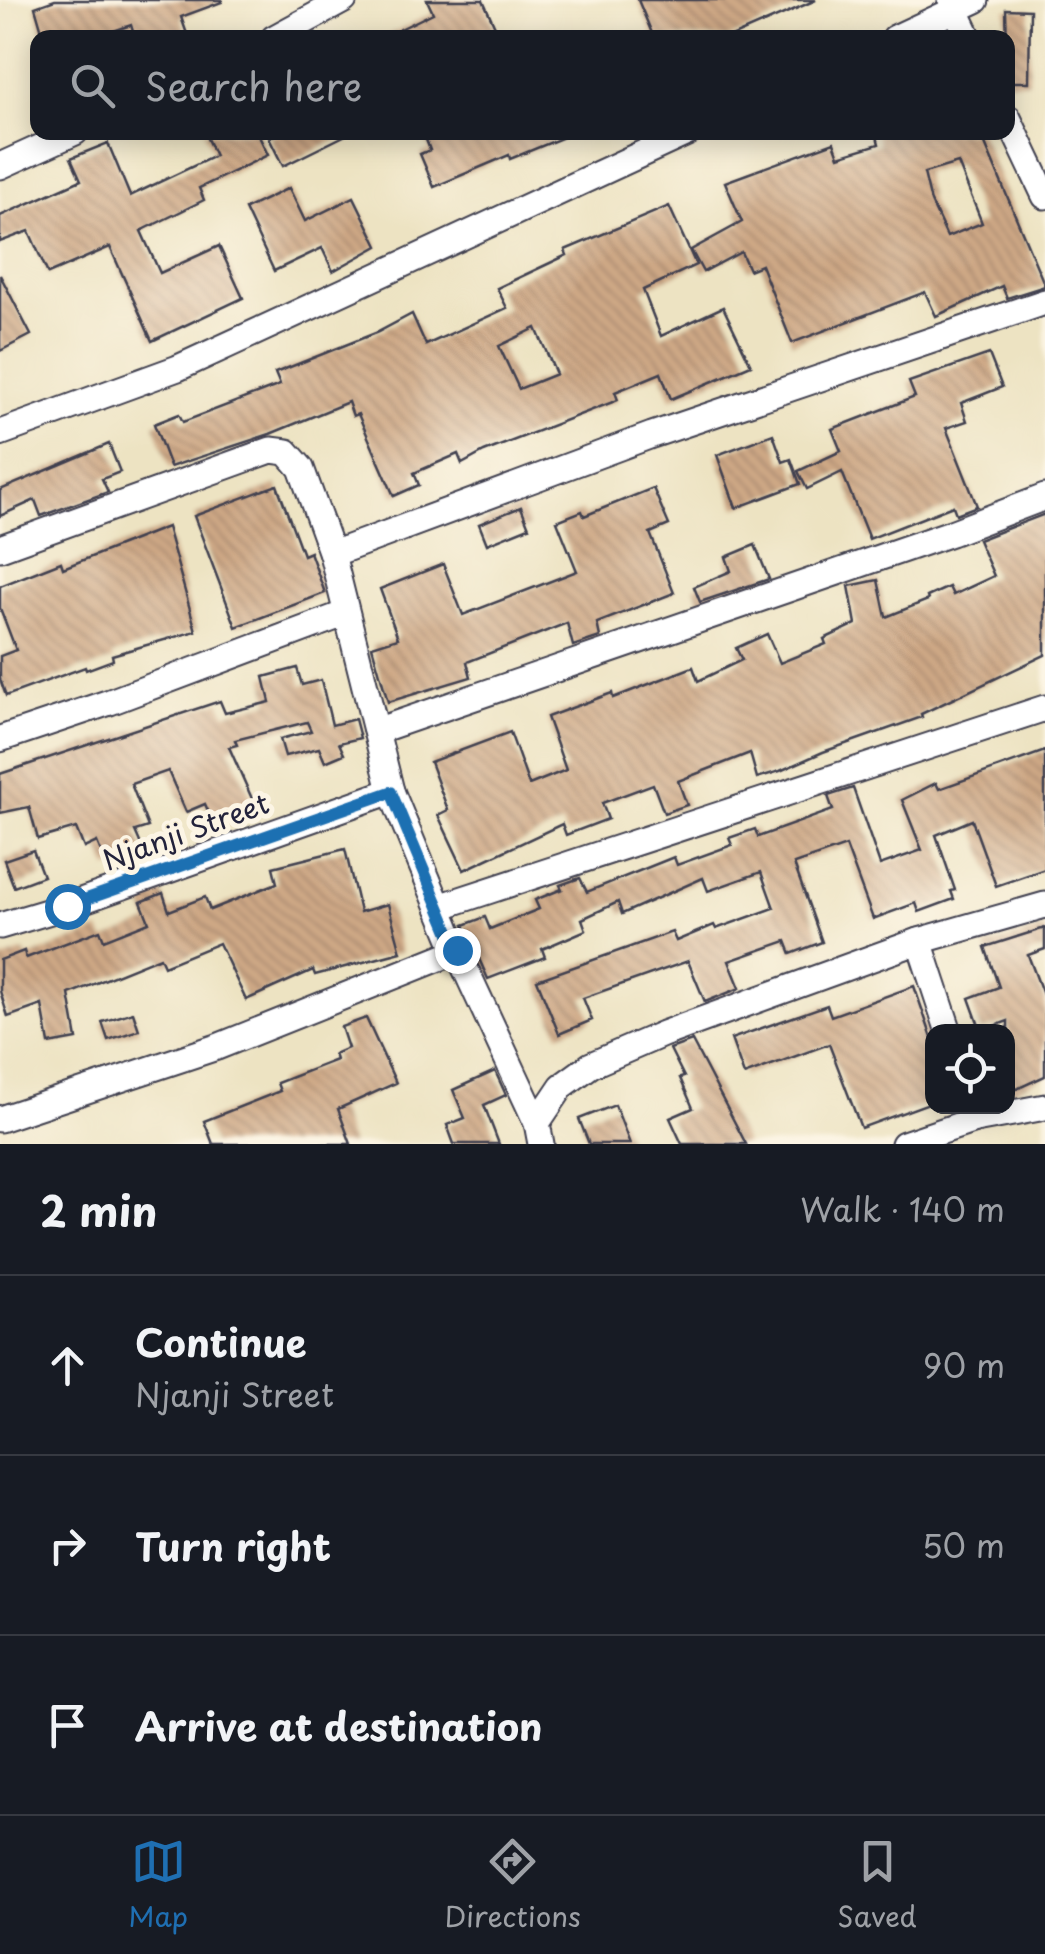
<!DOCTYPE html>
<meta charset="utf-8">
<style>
body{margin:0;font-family:"Playpen Sans",sans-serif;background:#20242c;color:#f1f3f6}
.controls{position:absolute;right:30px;bottom:30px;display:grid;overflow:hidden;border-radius:20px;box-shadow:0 5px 25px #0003}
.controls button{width:90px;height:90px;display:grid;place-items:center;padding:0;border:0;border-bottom:2px solid #363941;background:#171b24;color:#f1f3f6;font:50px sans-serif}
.stop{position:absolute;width:30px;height:30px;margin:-22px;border:8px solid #1f6fb2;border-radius:50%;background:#fff}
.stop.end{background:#1f6fb2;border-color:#fff;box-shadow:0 2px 10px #0008}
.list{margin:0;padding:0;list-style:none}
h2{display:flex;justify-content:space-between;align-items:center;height:130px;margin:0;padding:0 40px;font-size:42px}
h2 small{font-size:32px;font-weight:400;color:#9ea1a6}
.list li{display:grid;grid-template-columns:65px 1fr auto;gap:30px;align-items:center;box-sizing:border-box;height:180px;padding:0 40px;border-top:2px solid #363941}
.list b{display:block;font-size:38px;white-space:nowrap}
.list p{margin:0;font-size:32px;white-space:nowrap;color:#9ea1a6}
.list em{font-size:32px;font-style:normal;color:#9ea1a6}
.icon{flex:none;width:55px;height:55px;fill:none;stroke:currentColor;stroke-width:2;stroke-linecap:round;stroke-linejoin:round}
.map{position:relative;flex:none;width:1045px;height:1144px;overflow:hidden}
.search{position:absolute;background:#171b24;box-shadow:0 5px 25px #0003;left:30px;right:30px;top:30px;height:110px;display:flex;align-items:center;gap:25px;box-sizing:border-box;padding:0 35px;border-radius:20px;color:#9ea1a6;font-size:38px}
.sheet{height:670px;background:#171b24}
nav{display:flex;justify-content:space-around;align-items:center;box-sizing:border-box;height:140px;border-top:2px solid #363941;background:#171b24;font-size:28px;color:#9ea1a6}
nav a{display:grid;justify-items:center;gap:5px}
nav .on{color:#1f6fb2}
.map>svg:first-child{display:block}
</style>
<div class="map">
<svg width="1045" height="1144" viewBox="0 0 1045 1144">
<defs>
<pattern id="building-back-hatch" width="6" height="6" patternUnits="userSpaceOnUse" patternTransform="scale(2.5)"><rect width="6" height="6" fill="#cea885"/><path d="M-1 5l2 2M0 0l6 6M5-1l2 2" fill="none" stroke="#a7886e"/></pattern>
</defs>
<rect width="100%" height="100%" fill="#fcf5e5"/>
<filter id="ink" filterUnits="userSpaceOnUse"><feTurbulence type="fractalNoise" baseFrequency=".01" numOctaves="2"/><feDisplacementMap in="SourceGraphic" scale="20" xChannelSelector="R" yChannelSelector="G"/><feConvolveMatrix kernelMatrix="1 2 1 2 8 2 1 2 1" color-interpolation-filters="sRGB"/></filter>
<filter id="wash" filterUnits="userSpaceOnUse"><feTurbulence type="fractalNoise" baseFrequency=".0048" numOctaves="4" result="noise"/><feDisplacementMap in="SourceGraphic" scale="40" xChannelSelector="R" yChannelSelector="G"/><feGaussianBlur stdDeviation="2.25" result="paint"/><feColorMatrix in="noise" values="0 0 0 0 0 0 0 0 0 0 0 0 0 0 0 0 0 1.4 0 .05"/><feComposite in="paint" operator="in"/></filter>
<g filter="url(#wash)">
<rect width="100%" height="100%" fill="#ede3c2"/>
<g id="blocks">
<g fill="url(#building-back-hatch)" fill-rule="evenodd">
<polygon points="55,0 222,0 222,2 181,17 187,34 175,38 135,38 131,25 92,38 44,38 35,7"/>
<polygon points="427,0 483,0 500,38 382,38 433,13"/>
<polygon points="638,0 816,0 729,38 654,38"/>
<polygon points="1006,9 1030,10 1029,82 1008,82"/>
<polygon points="204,132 257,132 268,155 199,188 204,200 141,231 160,273 219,246 243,298 152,341 110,247 48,274 29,231 0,242 0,216 81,180 71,158 108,143 130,196 215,156"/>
<polygon points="281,132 352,132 283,166 269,138"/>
<polygon points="423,132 574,132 574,133 510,159 509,155 434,187 420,154 430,150"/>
<path d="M 876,132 L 980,132 L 1045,286 L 1007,298 L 1002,286 L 936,316 L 925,292 L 792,343 L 761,265 L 749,270 L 741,252 L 703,272 L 691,250 L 742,222 L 725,182 L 834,142 L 839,156 L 879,144 ZM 958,163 L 982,223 L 947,237 L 931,202 L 924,173 Z"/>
<polygon points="289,188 305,221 354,197 378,246 333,271 322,248 274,271 245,209"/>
<path d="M 669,206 L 696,265 L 643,290 L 661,336 L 723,307 L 751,365 L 671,399 L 661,373 L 615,392 L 618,400 L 484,452 L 462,464 L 458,454 L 414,473 L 419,485 L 394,496 L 358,414 L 353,416 L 348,402 L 270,434 L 170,467 L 154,424 L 179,414 L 183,422 L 280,385 L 275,373 L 378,332 L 412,314 L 426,345 L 507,308 L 497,288 L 567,255 L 565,250 ZM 536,328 L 556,374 L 519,389 L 499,346 Z"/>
<polygon points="0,275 31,335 0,351"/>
<polygon points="989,354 1002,387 961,403 967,421 946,428 977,506 956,514 953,506 869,539 842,472 807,489 798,471 841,451 832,429 915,397 909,382"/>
<polygon points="773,434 783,462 791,459 800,484 736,508 717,455"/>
<polygon points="109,444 120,472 102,479 108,492 41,516 35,500 0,516 0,490"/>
<polygon points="277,485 303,555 310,552 325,593 236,627 194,516"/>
<polygon points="653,488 669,525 650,533 674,593 597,623 600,637 573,646 567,623 467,662 471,677 388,702 372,646 398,638 380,589 443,564 463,615 577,571 557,521 582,511 584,516"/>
<polygon points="521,507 529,527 487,544 479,524"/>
<polygon points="1045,514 1045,655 921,714 922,717 823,752 780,771 757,778 750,753 678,781 687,805 664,813 653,784 602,803 608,819 566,835 562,824 464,870 438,815 448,810 430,762 510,732 529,785 566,770 547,717 612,693 613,698 693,667 698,681 742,660 736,648 767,634 780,663 826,644 824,639 856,624 849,586 878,580 886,617 928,600 927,597 949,587 953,595 994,576 978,540"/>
<polygon points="167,527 196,631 112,655 113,660 86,670 85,667 6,696 0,679 0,656 16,650 0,608 0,586 61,562 63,568"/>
<polygon points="755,545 769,579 700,602 694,587 731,571 726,557"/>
<polygon points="297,668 302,685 321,680 332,725 355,719 360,738 339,743 344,754 325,762 319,748 285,756 280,739 311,731 307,722 235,740 237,745 229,747 257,810 216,829 205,804 186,812 168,771 131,784 148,827 135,831 145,854 108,869 97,842 84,848 76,828 38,839 29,807 0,813 0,774 220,701 225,713 270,702 264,677"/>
<polygon points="1045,751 1045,869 996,886 972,820 936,835 955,890 951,891 954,899 919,912 916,903 873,919 846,846 794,864 822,942 791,954 786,941 729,961 740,988 705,1002 688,961 583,998 592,1020 559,1034 537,980 672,932 676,941 714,925 716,929 774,908 761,872 708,891 703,878 622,914 618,902 582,919 586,930 542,949 545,957 488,979 464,925 485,917 490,929 539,909 535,900 562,889 560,885 580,878 587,892 674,857 677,865 732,845 729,838 755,829 758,837 833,810 828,796 853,788 880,865 922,850 902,800 936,783 939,789"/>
<polygon points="345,849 360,912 388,904 401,952 315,975 313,970 246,1000 219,943 164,966 160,957 69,994 77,1039 49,1044 42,1005 8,1017 0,991 0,960 24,951 26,958 100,930 104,940 149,922 141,902 163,893 169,911 205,897 210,910 277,883 273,867"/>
<polygon points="33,850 43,876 14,887 4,860"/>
<polygon points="1045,928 1045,949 1028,955 1045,1000 1045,1076 1008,1093 1008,1021 981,1031 969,998 999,987 985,947"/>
<polygon points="914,986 932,1038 932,1102 861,1128 829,1044 744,1075 731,1039 827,1005 831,1016"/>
<polygon points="133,1012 139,1030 108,1040 102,1022"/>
<polygon points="366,1018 396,1083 338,1109 351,1144 213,1144 204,1121 280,1091 277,1083 336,1060 334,1054 348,1048 341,1027"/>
<polygon points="692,1041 746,1144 682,1144 670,1118 693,1108 680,1078 684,1077 670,1049"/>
<polygon points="495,1071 506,1095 484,1105 499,1144 454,1144 447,1125 465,1118 453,1090"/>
<polygon points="615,1105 630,1144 589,1144 579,1119"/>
</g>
</g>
</g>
<g filter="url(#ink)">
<use href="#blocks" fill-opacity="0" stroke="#403f4f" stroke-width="2.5"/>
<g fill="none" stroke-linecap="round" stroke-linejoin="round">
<defs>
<g id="minor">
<polyline points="951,0 969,38"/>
<polyline points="274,38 344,0"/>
<polyline points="895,38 976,0"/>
<polyline points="1008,118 1045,196"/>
<polyline points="0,166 75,132"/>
<polyline points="0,433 178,368 689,132"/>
<polyline points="0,548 271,450 287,452 301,468 332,554 391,791 457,951 537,1123"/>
<polyline points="332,554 652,435 1045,302"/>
<polyline points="376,731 951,533 1045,497"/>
<polyline points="0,739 110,702 344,614"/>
<polyline points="439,907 1045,708"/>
<polyline points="0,926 67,906 391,791"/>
<polyline points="919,941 949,1032"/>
<polyline points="0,1119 217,1047 457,951"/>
<polyline points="975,1120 1045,1107"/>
<polyline points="541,1144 537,1123 562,1086 591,1065 663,1034 919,941 1045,905"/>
<polyline points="904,1144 975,1120 971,1106"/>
</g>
</defs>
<use href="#minor" stroke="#403f4f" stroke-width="29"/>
<use href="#minor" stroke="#fff" stroke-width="25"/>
</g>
</g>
<g fill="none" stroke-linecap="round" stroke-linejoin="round" filter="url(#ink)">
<polyline stroke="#1f6fb2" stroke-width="12" points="67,906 391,792 457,950"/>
</g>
<g text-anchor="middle" stroke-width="10" stroke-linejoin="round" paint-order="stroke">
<g font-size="28" fill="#22223b" stroke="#fcf5e5">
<text transform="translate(186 832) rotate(-20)" y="10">Njanji Street</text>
</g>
</g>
</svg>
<div class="controls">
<button><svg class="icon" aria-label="locate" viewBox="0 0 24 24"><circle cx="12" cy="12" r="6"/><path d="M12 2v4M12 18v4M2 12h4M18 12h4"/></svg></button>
</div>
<div class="stop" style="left:67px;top:906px"></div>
<div class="stop end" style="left:457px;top:950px"></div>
<div class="search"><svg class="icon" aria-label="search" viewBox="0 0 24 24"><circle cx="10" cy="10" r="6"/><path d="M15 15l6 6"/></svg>Search here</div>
</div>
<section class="sheet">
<h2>2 min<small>Walk · 140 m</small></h2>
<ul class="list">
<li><svg class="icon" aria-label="ahead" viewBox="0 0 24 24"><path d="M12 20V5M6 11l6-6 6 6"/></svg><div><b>Continue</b><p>Njanji Street</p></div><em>90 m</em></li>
<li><svg class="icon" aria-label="right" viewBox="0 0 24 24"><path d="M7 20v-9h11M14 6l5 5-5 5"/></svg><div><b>Turn right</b></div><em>50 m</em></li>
<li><svg class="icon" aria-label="arrive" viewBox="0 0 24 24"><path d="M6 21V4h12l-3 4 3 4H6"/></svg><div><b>Arrive at destination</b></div></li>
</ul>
</section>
<nav>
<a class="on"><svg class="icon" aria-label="map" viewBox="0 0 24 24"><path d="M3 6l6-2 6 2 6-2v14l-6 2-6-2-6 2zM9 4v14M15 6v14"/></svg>Map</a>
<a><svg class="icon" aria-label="directions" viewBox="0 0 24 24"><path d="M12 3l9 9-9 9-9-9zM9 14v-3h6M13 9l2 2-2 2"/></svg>Directions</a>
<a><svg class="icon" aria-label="saved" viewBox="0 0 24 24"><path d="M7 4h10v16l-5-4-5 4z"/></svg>Saved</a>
</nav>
